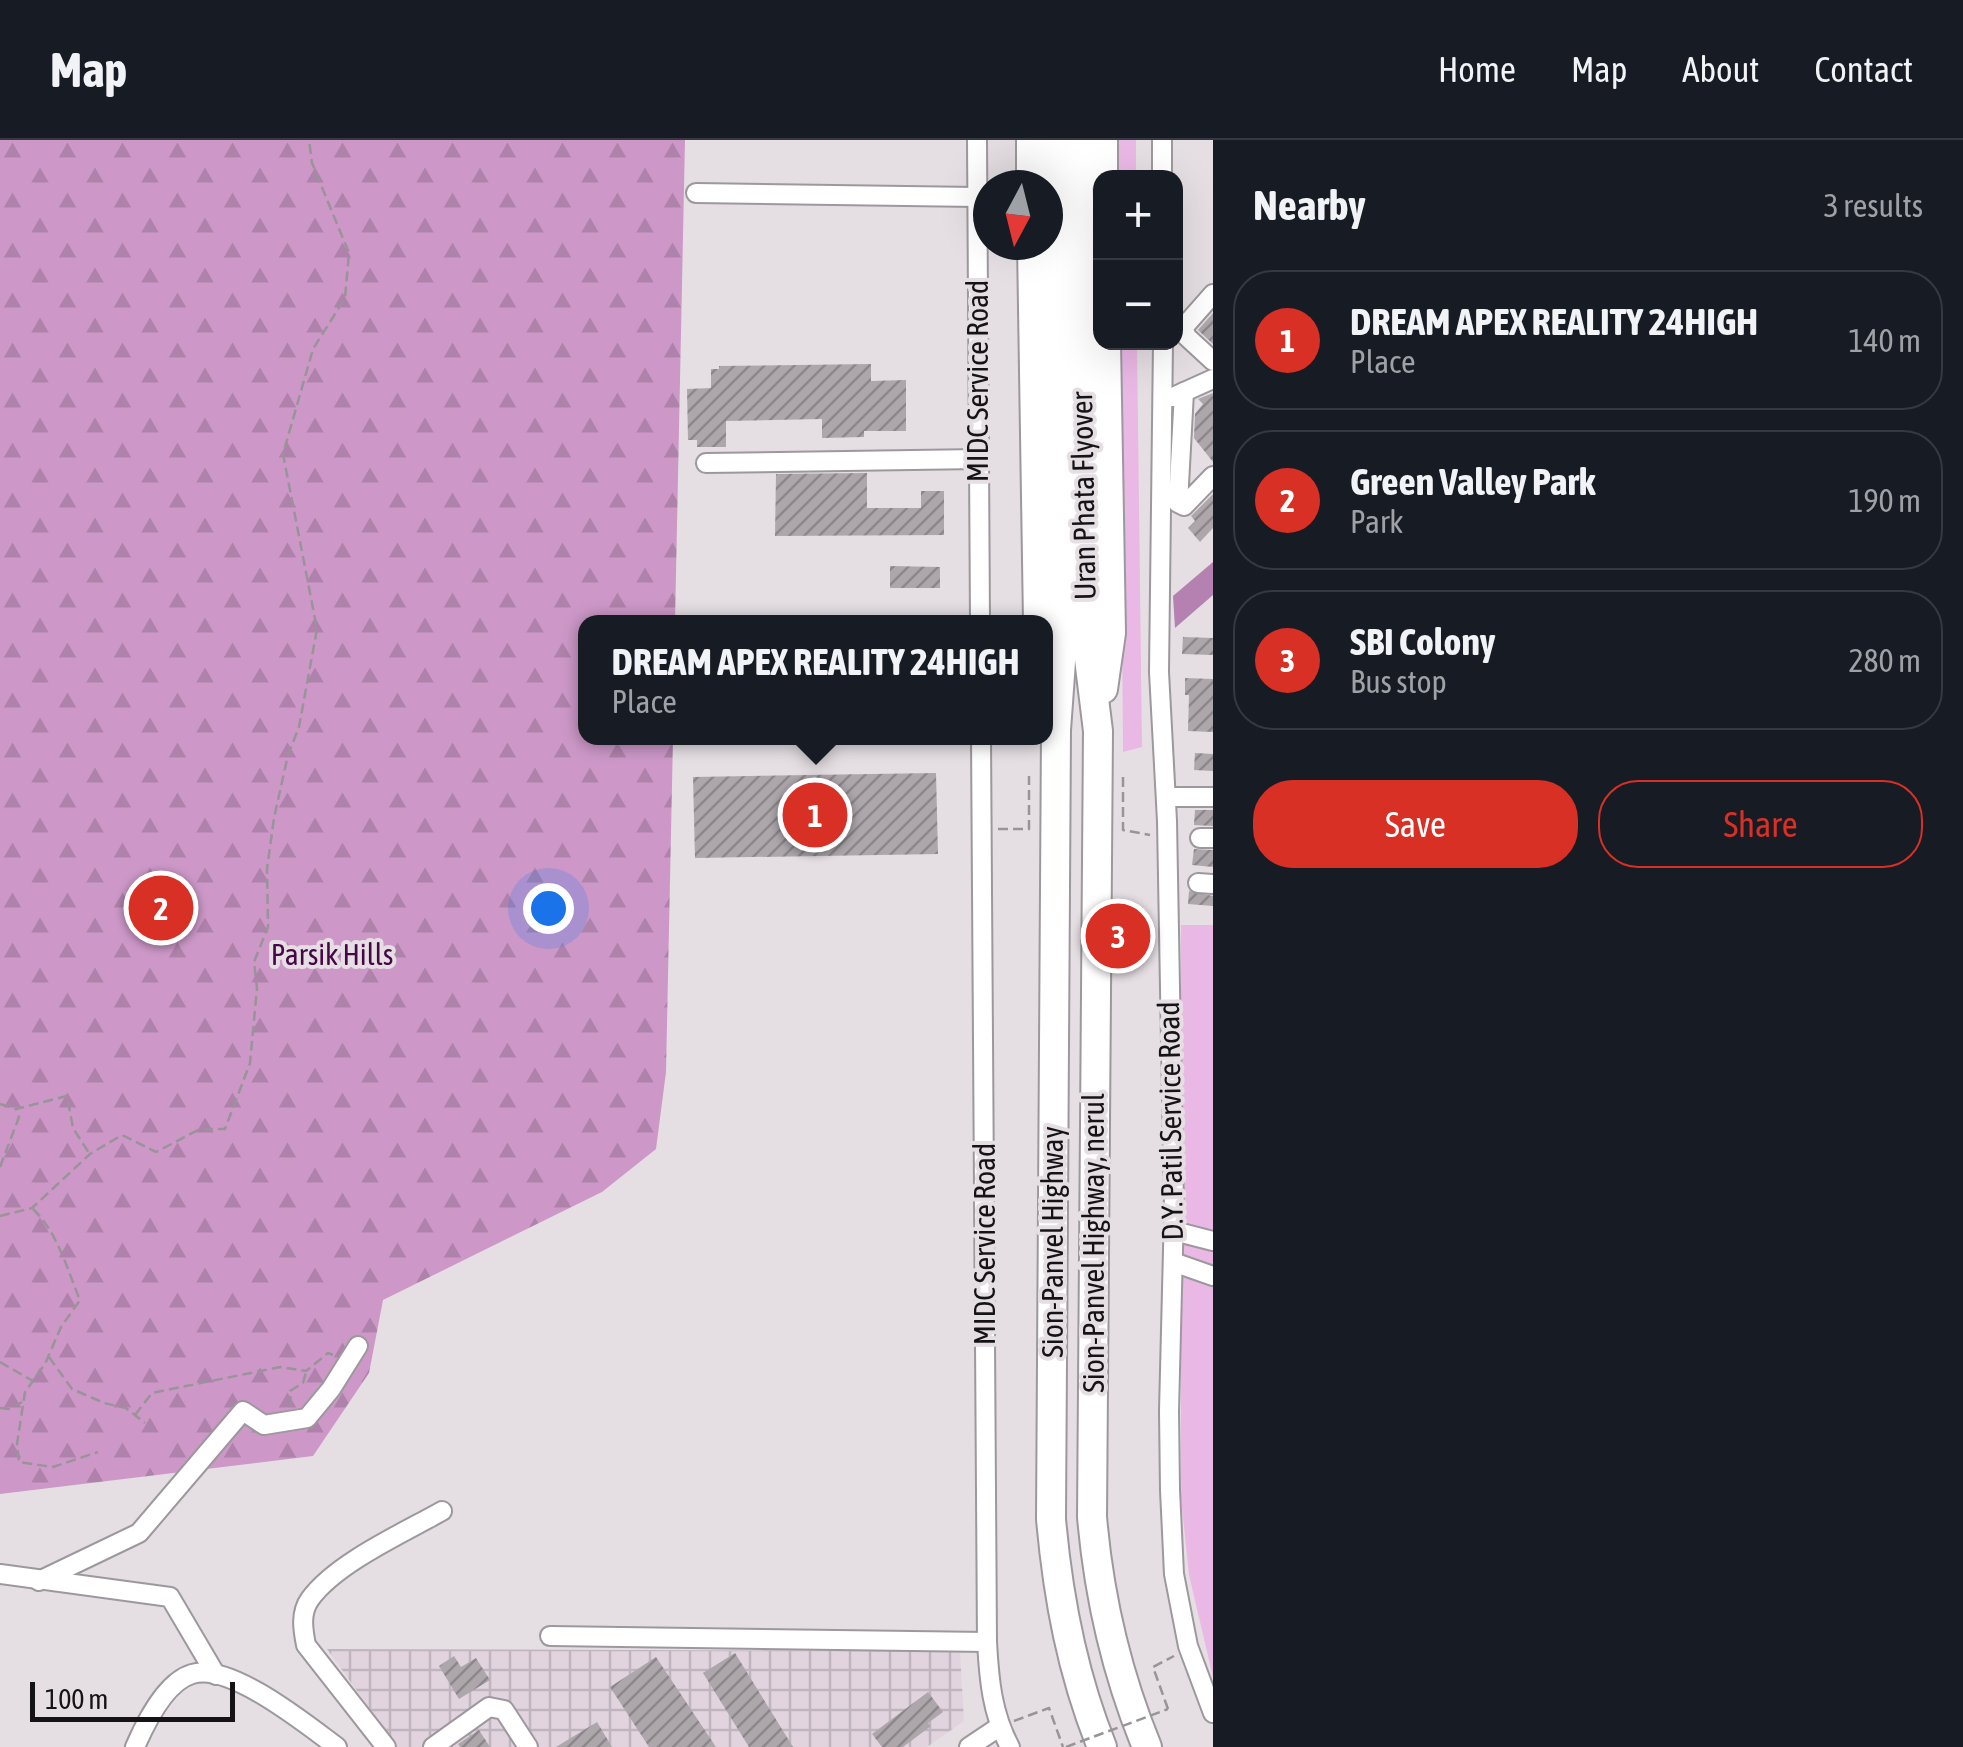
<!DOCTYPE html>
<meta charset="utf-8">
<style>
body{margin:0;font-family:"Asap Condensed",sans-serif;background:#20242c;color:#f1f3f6}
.controls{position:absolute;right:30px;top:30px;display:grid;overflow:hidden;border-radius:20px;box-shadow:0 10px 40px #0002}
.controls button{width:90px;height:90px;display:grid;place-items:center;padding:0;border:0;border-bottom:2px solid #363941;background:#171b24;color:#f1f3f6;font:50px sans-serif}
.compass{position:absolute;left:973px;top:30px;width:90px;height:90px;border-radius:50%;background:#171b24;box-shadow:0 10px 40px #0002;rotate:187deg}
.scale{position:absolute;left:30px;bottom:25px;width:205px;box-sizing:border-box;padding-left:10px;border:5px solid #151315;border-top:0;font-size:28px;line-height:35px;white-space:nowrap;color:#151315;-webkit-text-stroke:8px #e5dfe4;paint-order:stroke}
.you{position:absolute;left:548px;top:768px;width:35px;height:35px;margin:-25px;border:8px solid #fff;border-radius:50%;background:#1a73e8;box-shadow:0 0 0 15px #1a73e833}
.badge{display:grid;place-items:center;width:65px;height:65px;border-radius:50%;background:#d93025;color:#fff;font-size:32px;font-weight:700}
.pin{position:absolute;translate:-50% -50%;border:5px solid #fff;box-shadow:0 2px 10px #0006}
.popup{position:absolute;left:578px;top:475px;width:475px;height:130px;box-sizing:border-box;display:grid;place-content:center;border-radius:20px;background:#171b24;filter:drop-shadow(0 2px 8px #0005);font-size:32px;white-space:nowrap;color:#9ea1a6}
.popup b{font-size:38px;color:#f1f3f6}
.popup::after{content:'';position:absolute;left:50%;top:100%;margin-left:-20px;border:20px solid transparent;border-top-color:#171b24}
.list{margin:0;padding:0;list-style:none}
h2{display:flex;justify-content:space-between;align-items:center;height:130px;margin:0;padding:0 40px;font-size:42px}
h2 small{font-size:32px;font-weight:400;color:#9ea1a6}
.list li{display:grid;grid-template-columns:65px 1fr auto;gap:30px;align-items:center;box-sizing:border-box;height:140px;margin:0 20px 20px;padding:0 20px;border:2px solid #363941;border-radius:40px}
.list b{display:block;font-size:38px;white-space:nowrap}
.list p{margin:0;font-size:32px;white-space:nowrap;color:#9ea1a6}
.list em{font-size:32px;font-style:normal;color:#9ea1a6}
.actions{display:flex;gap:20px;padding:30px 40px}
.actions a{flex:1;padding:22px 0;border:2px solid #d93025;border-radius:40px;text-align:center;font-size:35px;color:#d93025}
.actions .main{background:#d93025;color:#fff}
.map{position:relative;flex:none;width:1213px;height:1607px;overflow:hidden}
header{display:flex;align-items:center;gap:60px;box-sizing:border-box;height:140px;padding:0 50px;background:#171b24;border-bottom:2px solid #363941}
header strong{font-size:48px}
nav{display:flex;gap:55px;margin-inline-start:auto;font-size:35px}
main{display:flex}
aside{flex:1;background:#171b24}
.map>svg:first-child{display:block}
</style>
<header>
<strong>Map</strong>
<nav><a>Home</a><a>Map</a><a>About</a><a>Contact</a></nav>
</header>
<main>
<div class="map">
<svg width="1213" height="1607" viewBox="0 0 1213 1607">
<defs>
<pattern id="industrial-grid" width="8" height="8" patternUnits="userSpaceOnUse" patternTransform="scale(2.5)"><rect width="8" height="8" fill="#e1d4df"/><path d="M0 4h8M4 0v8" fill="none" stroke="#c0b5be"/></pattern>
<pattern id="forest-firs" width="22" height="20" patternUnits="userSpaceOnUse" patternTransform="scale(2.5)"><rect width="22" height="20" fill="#cd98c8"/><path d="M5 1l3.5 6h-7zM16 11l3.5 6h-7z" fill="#af82ab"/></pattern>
<pattern id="building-hatch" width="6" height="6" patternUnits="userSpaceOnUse" patternTransform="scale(2.5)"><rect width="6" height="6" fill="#ada7ac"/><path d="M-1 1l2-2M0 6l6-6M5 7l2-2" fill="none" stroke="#8c878b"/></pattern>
</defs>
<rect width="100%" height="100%" fill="#e5dfe4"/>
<polygon fill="url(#industrial-grid)" points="327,1509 960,1511 964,1581 927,1607 397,1607"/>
<g fill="#eab8e5">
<rect x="1118" y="0" width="18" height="37"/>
<polygon points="1120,203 1137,203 1142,607 1123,612"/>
<polygon points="1181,785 1213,785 1213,1537 1189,1435 1181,1358"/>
</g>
<polygon fill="url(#forest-firs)" points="0,0 685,0 675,482 585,482 585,598 673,598 666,932 656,1009 602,1052 383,1160 369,1233 313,1316 0,1354"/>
<polygon fill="#b481b0" points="1213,422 1213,455 1175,488 1173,456"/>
<g fill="url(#building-hatch)">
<polygon points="1213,173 1213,204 1198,190"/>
<polygon points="871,224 871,241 906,240 906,291 864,291 864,297 822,298 822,279 726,281 726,307 697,307 697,300 688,300 687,249 711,248 711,229 719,229 719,226"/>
<polygon points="1213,253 1213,322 1194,298 1195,274 1203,264 1198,259"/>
<polygon points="867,333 867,368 921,368 921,351 944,351 944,395 775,396 776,334"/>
<polygon points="1213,354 1213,388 1200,402 1188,388 1195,381 1191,376"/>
<polygon points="890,426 940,427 940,448 890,448"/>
<polygon points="1183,497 1213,498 1213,515 1182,514"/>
<polygon points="1185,538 1213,539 1213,592 1188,591 1189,555 1185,555"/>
<polygon points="1195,613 1213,614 1213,631 1194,630"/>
<polygon points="936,633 938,714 695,718 693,637"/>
<polygon points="1195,670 1213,670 1213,686 1194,685"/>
<polygon points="1194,709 1213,710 1213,727 1192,725"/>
<polygon points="1189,751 1213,756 1213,766 1188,764"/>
<polygon points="735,1513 793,1607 749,1607 703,1533"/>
<polygon points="454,1516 461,1527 476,1518 490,1540 459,1559 439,1526"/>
<polygon points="656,1517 716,1607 649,1607 610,1547"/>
<polygon points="928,1552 943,1572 928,1583 931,1586 903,1607 882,1607 872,1594"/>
<polygon points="597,1582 612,1607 556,1607"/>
<polygon points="479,1590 490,1607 460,1607 458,1604"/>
</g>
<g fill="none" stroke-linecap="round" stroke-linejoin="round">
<defs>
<g id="minor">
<polyline points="977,0 980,482"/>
<polyline points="1162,0 1162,38"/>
<polyline points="696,53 977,57"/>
<polyline points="1213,154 1183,188 1187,197 1213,221"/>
<polyline points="1163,202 1159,532 1167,681 1174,1070 1169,1271 1170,1350 1174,1434 1188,1506 1213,1573"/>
<polyline points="1184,252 1178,363 1184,366 1213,336"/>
<polyline points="1173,257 1213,239"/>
<polyline points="706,323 979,319"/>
<path d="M 981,598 L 987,1502 C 989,1539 992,1574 1010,1607"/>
<polyline points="1166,657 1213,657"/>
<polyline points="1200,698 1213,698"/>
<polyline points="1198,743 1213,744"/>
<polyline points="1174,1091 1213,1101"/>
<polyline points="1173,1122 1213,1136"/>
<polyline points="0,1434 170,1457 216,1535"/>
<polyline points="39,1441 139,1393 243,1271 264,1285 307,1278 331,1249 358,1206"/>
<polyline points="550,1496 987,1502"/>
<path d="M 135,1607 C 145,1584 165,1542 192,1534 C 230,1522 307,1585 337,1607"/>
<path d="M 386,1607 L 306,1505 C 303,1490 300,1473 310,1459 C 336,1423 403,1393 442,1371"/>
<polyline points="433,1607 489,1567 504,1570 528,1607"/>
<polyline points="969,1607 999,1587"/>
</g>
<g id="highway">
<polyline points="1031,0 1031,45"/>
<path d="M 1055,0 L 1063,494 L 1056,590 L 1051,1379 C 1058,1458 1072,1533 1102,1607"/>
<path d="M 1078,0 L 1086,494 L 1098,591 L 1092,1377 C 1099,1458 1116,1532 1147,1607"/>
<polyline points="1103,0 1103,38"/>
<polyline points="1032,105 1038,482"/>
<polyline points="1103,549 1111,493 1106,202"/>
</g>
</defs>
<use href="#minor" stroke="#9d989d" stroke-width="22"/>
<use href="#highway" stroke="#9d989d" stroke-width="32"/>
<g stroke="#989498" stroke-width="2.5" stroke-dasharray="10 5" stroke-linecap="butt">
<polyline points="1123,637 1123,690 1150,695"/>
<polyline points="998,689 1029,689 1029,636"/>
<polyline points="0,964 16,969 67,956 73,988 89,1013"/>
<polyline points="0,1027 19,977 16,971"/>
<path d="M 33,1069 C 59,1095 66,1127 80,1160 L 61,1187 L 45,1224 L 25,1252 L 17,1304 L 19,1322 L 53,1327 L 98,1312"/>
<polyline points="0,1076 32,1068 90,1014 122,995 156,1012 200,989 225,989 250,923 257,848 254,822 268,787 267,729 274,678 288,615 299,587 317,489 283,314 313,209 345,158 349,113 312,23 309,0"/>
<polyline points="49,1217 72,1249 104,1263 126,1268 145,1283"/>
<polyline points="0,1222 33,1241"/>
<polyline points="291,1266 290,1251 303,1243 306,1232"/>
<polyline points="0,1268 10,1269 22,1262"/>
<polyline points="135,1275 152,1253 280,1227 306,1231 328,1213 333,1215"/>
<polyline points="1168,1569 1153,1527 1174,1516"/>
<polyline points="1014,1581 1049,1568 1063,1607"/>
</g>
<use href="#minor" stroke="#fff" stroke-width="18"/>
<use href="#highway" stroke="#fff" stroke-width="28"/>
<polyline stroke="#989498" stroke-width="2.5" stroke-dasharray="10 5" stroke-linecap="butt" points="1066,1607 1168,1569"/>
</g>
<g text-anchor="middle" stroke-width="8" stroke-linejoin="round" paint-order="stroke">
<g font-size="30" fill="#151315" stroke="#e5dfe4">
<text transform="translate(978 241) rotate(-90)" y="10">MIDC Service Road</text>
<text transform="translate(1084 356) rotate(-91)" y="10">Uran Phata Flyover</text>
<text transform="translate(1171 981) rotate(-91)" y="10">D.Y. Patil Service Road</text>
<text transform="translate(1053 1102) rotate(-90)" y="10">Sion-Panvel Highway</text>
<text transform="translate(1094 1103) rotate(-90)" y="10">Sion-Panvel Highway, nerul</text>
<text transform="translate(985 1104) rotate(-90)" y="10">MIDC Service Road</text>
</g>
<g font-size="30" fill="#470645" stroke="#e5dfe4">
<text x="332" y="825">Parsik Hills</text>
</g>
</g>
</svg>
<div class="controls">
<button>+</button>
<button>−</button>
</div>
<svg class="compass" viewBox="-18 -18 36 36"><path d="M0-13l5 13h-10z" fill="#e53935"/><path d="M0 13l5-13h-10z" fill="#9ea1a6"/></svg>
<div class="scale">100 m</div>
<div class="you"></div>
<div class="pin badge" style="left:815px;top:675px">1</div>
<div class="popup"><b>DREAM APEX REALITY 24HIGH</b>Place</div>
<div class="pin badge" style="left:161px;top:768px">2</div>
<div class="pin badge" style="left:1118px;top:796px">3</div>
</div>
<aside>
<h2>Nearby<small>3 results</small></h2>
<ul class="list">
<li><span class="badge">1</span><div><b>DREAM APEX REALITY 24HIGH</b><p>Place</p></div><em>140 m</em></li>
<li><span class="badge">2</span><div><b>Green Valley Park</b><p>Park</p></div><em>190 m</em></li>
<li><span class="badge">3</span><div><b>SBI Colony</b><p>Bus stop</p></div><em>280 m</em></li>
</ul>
<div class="actions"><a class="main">Save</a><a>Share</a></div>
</aside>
</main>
